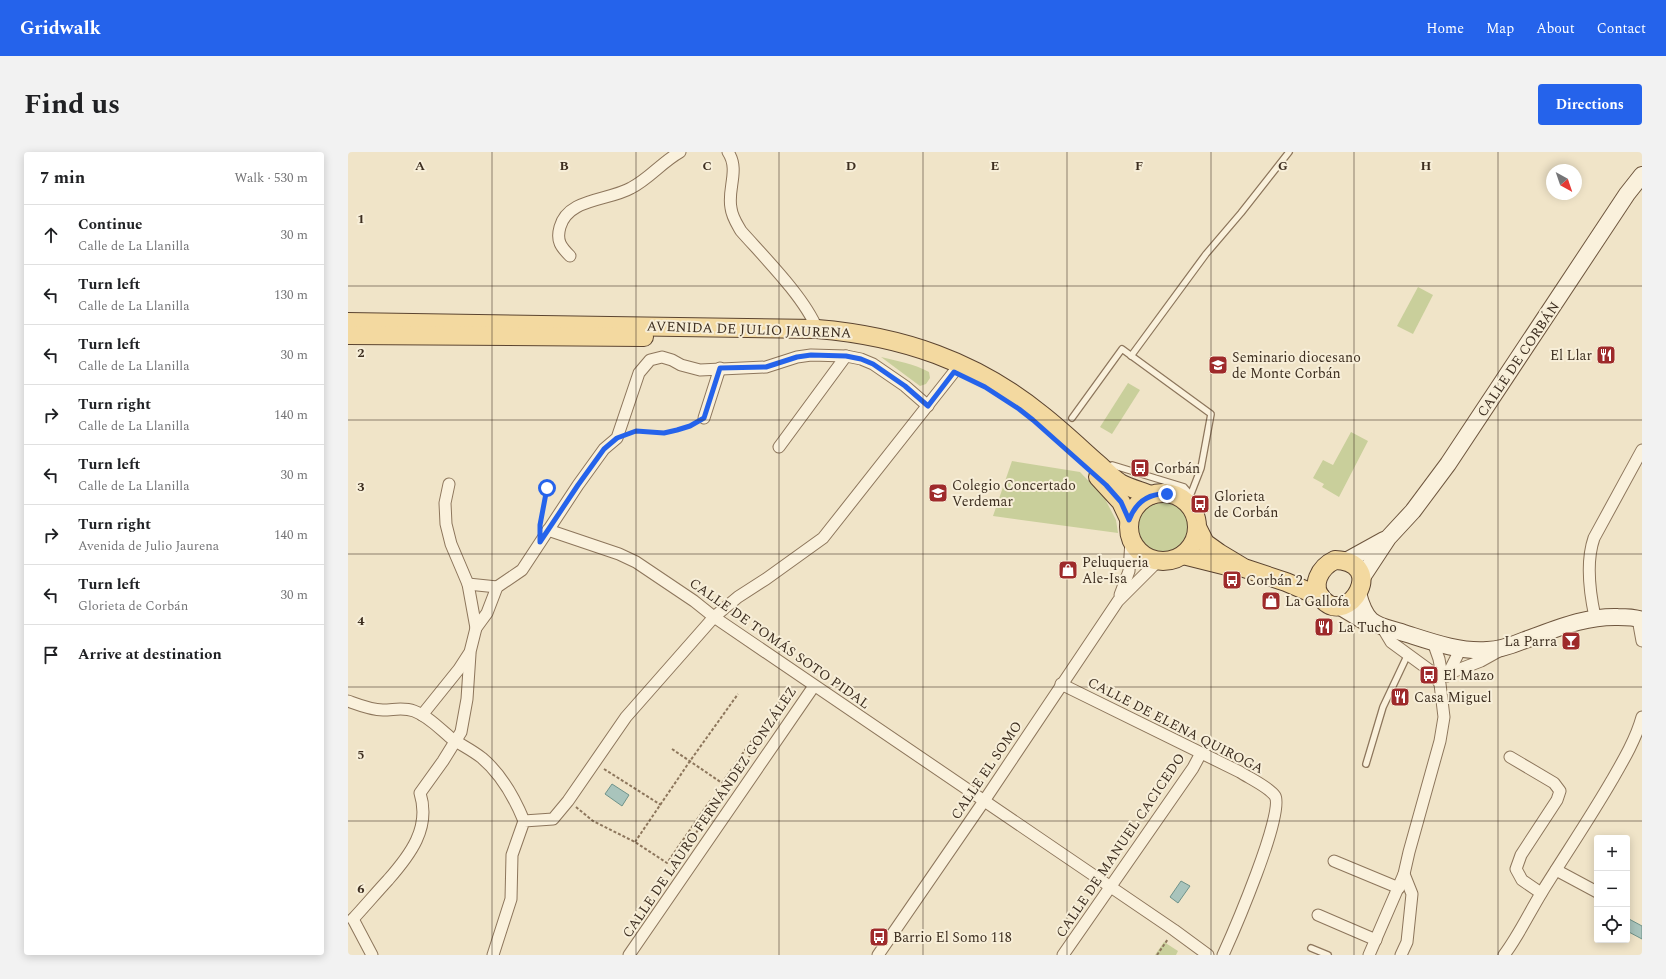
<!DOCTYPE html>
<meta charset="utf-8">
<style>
body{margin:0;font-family:Spectral,serif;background:#f2f2f2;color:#202124}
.controls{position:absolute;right:12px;bottom:12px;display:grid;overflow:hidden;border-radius:4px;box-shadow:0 2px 10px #0003}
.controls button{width:36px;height:36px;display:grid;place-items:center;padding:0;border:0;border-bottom:1px solid #e0e0e0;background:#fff;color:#202124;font:20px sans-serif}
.compass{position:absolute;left:1198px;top:12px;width:36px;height:36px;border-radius:50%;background:#fff;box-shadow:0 2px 10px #0003;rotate:140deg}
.stop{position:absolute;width:12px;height:12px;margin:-9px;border:3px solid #2563eb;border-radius:50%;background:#fff}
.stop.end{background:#2563eb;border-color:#fff;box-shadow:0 1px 4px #0008}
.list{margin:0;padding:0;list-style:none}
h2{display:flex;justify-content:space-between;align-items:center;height:52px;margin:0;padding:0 16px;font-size:17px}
h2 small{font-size:13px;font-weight:400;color:#757577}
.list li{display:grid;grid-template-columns:26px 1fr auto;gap:12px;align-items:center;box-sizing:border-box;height:60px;padding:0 16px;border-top:1px solid #e0e0e0}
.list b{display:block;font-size:15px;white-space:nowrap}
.list p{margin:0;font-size:13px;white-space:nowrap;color:#757577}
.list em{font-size:13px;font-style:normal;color:#757577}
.icon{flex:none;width:22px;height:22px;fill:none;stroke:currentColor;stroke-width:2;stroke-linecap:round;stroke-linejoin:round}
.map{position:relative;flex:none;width:1294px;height:803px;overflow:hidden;border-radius:4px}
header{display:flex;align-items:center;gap:24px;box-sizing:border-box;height:56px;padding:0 20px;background:#2563eb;color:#fff}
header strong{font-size:19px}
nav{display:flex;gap:22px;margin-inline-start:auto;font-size:14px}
.intro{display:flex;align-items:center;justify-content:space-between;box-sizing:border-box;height:96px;padding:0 24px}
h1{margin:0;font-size:28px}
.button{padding:10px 18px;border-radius:4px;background:#2563eb;color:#fff;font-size:14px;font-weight:700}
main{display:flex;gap:24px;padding:0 24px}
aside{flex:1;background:#fff;border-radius:4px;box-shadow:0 2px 10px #0003}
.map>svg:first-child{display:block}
</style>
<header>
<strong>Gridwalk</strong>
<nav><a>Home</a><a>Map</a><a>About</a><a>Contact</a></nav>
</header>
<div class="intro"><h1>Find us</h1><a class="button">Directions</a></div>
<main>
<aside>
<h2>7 min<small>Walk · 530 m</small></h2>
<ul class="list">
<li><svg class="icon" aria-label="ahead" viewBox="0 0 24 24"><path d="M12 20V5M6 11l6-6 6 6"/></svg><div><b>Continue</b><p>Calle de La Llanilla</p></div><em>30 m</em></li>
<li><svg class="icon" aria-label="left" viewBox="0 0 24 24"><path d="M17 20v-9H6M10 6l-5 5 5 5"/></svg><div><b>Turn left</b><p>Calle de La Llanilla</p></div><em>130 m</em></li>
<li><svg class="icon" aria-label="left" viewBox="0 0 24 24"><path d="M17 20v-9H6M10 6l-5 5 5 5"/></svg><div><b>Turn left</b><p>Calle de La Llanilla</p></div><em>30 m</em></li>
<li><svg class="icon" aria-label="right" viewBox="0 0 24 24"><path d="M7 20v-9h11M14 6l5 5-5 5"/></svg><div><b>Turn right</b><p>Calle de La Llanilla</p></div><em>140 m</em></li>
<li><svg class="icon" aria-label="left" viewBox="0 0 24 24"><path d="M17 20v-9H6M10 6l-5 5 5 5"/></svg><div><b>Turn left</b><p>Calle de La Llanilla</p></div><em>30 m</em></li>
<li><svg class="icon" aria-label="right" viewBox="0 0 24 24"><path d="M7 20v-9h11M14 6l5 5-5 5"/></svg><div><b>Turn right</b><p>Avenida de Julio Jaurena</p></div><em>140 m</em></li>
<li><svg class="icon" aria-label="left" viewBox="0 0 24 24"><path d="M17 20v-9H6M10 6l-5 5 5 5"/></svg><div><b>Turn left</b><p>Glorieta de Corbán</p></div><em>30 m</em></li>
<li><svg class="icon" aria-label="arrive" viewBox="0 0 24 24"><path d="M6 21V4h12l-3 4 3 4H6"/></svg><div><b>Arrive at destination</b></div></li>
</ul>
</aside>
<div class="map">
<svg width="1294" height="803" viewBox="0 0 1294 803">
<rect width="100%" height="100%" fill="#f0e4c8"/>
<g fill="#c9cf9b">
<polygon points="1070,135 1085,143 1065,182 1049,174"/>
<path d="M 533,205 C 550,209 566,212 581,220 L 582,226 L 578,232 L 572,234 Z"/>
<polygon points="780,231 792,238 764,282 752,275"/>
<polygon points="1003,280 1020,289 991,345 974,335 976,332 965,326 975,308 985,313"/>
<polygon points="664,309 732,320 756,345 768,368 770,381 645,364"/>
<circle cx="815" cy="377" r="26"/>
<polygon points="816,790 830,799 828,803 807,803"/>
</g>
<g fill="#a9c4bc" stroke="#6f938a">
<polygon points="264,632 281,643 274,654 257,642"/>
<polygon points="833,729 842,734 830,751 822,745"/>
<polygon points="1281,767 1294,774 1294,787 1279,779 1279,772"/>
</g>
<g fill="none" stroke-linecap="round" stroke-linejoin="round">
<defs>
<g id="lane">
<polyline points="783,204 858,102 893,61 941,0"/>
<polyline points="724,266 774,197 863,262 853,316 839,352"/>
<polyline points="758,315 764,313 836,335 842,342"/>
<polyline points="819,342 827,333"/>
<polyline points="1018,612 1035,555 1060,502"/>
<polyline points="963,796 980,803"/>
</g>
<g id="street">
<path d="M 380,0 C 392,18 379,37 383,56 C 384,65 389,72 393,79 C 416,105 457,146 469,177"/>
<path d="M 222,104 C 213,95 208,89 212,75 C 220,46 260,49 283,36 C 301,27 314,10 332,0"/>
<polyline points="356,266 372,216"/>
<polyline points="431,295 498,204"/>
<polyline points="101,332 97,351 98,372 103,392 120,432 128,476"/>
<polyline points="200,378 271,402 288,410 346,449 366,465 826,778 860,803"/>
<polyline points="120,432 149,435"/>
<polyline points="772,443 781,419 783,389"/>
<path d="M 1247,465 C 1242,442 1238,409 1246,386 L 1294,298"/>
<polyline points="1290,467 1294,489"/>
<polyline points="1085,490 1091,507 1093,518 1099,522"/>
<polyline points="1099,522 1133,509 1151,499"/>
<polyline points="1099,524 1113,496"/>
<path d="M 713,532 L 892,620 C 901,626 921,635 927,644 C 937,661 885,781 875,803"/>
<path d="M 0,549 C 11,553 23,558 35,558 C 46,558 55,555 66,559 C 80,564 91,576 103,586 C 113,593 124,598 134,606 C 153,622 167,647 176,669"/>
<polyline points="74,563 111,517 122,500 128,476 139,461 149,435 174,418 230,333 256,297 269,286 291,221 302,208 314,205 324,208 333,213 352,218 418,215 449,205 463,203 498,204 513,207 525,212 557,234 580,254"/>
<polyline points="1162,605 1206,631 1212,639 1209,648 1173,703 1168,717 1174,728 1193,741"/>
<polyline points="986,709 1051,736"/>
<polyline points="1208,718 1249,740"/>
<polyline points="970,763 1028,788"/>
<path d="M 5,767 C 17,754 28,741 40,728 C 62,703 83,676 72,641 L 95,609 L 113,580 L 119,547 L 122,502"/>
<polyline points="5,767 24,803"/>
<polyline points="145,803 163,747 164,703 176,669 205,667 220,649 278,565 366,465 390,445 418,427 475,386 606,220"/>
<polyline points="281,803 466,534"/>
<polyline points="530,803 636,649 770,449 810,409"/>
<polyline points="715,803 845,616 853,601"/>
<polyline points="1021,803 1056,722 1061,700 1092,589 1096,565 1092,532 1084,520 1043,490 1034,475"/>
<polyline points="1053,803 1059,790 1064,742 1056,722"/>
<path d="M 1156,803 C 1171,783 1181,761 1194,740 C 1217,703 1242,666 1264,628 C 1275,609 1288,587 1294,565"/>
</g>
<g id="secondary">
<polyline points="998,409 1036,388"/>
<polyline points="1013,427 1040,386 1065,359 1100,312 1279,42 1294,23"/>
<path d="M 1010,441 C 1019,476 1029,472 1059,482 C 1084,490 1112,500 1139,498 C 1152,498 1165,493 1177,488 C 1208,477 1237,464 1270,465 C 1278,465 1287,465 1294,468"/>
<polyline points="989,453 1019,471 1025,471"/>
</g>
<g id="primary">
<path d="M 0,170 L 469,177 C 553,184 628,209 694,263 C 713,278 731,295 749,311 C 756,317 764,326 772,331 C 781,336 793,339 803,343"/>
<polyline points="0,183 296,185"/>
<polyline points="750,325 773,350 781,367"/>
<circle cx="815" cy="375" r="34"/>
<polyline points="850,377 857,391 871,401 896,416 938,430 973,445"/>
<polyline points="835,403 883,415"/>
<path d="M 987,408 C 1040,410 1001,475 975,448 C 961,434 972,415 987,408 Z"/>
</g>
</defs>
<use href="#lane" stroke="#8d765c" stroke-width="8"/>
<use href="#street" stroke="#8d765c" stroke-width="13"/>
<use href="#secondary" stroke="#6f573f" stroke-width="18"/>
<use href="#primary" stroke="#5b4430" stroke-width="20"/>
<g stroke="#8d765c" stroke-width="2" stroke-dasharray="3 2" stroke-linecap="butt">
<path d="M 281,282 C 293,277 304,282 316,281 C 326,280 337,276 346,271"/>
<polyline points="194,367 199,336"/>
<polyline points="324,597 374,631 411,578 415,581 391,622"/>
<polyline points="256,617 313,653"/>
<polyline points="228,655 245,669 287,690 319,711 364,646 367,648 340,695"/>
<polyline points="287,690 342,609 390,542"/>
<polyline points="809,803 820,787"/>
</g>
<use href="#lane" stroke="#faf1dc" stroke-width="5.5"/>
<use href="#street" stroke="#faf1dc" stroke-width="11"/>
<use href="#secondary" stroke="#faf1dc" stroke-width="16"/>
<use href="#primary" stroke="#f3d9a0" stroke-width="18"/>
</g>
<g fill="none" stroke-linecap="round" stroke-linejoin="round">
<path stroke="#2563eb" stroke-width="5" d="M 199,336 L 192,373 L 192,390 L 230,333 L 256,297 L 269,286 L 288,279 L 316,281 L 329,278 L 342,274 L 356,266 L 372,216 L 418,215 L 449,205 L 463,203 L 498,204 L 513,207 L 525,212 L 557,234 L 580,254 L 606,220 L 637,235 L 671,257 L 685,268 L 758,333 L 773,350 L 781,368 C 788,350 800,341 819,342"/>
</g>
<path fill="none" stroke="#3d2e20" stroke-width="1" stroke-opacity="0.55" d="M 144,0 L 144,803M 288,0 L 288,803M 431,0 L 431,803M 575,0 L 575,803M 719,0 L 719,803M 863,0 L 863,803M 1006,0 L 1006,803M 1150,0 L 1150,803M 0,134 L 1294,134M 0,268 L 1294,268M 0,402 L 1294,402M 0,535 L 1294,535M 0,669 L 1294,669"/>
<defs>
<symbol id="restaurant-square" viewBox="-11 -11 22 22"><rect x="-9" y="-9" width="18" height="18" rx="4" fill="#9e2a2b" stroke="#f7eed8"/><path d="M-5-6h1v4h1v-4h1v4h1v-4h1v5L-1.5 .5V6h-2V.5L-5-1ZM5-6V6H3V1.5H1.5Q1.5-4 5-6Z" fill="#fff"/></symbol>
<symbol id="university-square" viewBox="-11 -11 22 22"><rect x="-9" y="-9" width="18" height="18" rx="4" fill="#9e2a2b" stroke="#f7eed8"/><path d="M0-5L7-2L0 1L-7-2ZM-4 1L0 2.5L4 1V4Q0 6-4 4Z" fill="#fff"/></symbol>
<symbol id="bus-square" viewBox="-11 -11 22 22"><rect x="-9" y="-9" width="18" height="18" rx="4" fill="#9e2a2b" stroke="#f7eed8"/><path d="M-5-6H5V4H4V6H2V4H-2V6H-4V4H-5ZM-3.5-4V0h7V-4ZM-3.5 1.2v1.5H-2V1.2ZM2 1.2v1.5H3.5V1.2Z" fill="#fff"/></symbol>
<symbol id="school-square" viewBox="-11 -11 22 22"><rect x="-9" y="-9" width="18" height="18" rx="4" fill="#9e2a2b" stroke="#f7eed8"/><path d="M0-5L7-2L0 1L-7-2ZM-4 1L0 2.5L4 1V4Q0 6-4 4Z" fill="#fff"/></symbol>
<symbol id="shop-square" viewBox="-11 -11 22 22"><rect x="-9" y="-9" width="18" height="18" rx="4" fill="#9e2a2b" stroke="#f7eed8"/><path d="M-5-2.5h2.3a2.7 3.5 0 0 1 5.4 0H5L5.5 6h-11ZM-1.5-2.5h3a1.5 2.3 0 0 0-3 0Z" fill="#fff"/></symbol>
<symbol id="bar-square" viewBox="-11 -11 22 22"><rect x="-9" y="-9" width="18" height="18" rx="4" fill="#9e2a2b" stroke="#f7eed8"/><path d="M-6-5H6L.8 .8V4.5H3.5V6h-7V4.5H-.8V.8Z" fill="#fff"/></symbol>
</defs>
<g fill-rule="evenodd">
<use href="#restaurant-square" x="1247" y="192" width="22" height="22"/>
<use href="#university-square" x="859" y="202" width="22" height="22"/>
<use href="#bus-square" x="781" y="305" width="22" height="22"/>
<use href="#school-square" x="579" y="330" width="22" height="22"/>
<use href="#bus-square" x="841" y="341" width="22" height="22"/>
<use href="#shop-square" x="709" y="407" width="22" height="22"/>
<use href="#bus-square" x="873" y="417" width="22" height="22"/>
<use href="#shop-square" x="912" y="438" width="22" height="22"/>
<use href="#restaurant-square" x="965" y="464" width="22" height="22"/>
<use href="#bar-square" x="1212" y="478" width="22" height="22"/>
<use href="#bus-square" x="1070" y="512" width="22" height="22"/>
<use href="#restaurant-square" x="1041" y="534" width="22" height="22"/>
<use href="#bus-square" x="520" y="774" width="22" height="22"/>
</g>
<g text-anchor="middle" stroke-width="4" stroke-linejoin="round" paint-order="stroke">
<g font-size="14" fill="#3d2e20" stroke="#f7eed8">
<text transform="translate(401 177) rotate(2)" y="5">AVENIDA DE JULIO JAURENA</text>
<text transform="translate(1170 207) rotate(-56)" y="5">CALLE DE CORBÁN</text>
<text transform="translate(432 491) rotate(35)" y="5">CALLE DE TOMÁS SOTO PIDAL</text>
<text transform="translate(828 573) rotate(27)" y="5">CALLE DE ELENA QUIROGA</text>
<text transform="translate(638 618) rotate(-56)" y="5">CALLE EL SOMO</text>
<text transform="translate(361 660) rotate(-56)" y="5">CALLE DE LAURO FERNÁNDEZ GONZÁLEZ</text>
<text transform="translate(772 693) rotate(-56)" y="5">CALLE DE MANUEL CACICEDO</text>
</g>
<g font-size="14" fill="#3d2e20" stroke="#f7eed8" text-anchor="start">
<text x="1244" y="208" text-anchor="end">El Llar</text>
<text x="884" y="210">Seminario diocesano<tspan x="884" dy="16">de Monte Corbán</tspan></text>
<text x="806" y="321">Corbán</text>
<text x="604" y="338">Colegio Concertado<tspan x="604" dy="16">Verdemar</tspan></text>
<text x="866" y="349">Glorieta<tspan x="866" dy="16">de Corbán</tspan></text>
<text x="734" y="415">Peluqueria<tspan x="734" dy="16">Ale-Isa</tspan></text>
<text x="898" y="433">Corbán 2</text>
<text x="937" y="454">La Gallofa</text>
<text x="990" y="480">La Tucho</text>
<text x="1209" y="494" text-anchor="end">La Parra</text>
<text x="1095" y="528">El Mazo</text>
<text x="1066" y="550">Casa Miguel</text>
<text x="545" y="790">Barrio El Somo 118</text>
</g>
</g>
<g font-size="13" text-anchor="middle" font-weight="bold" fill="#3d2e20" stroke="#f7eed8" stroke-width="4" stroke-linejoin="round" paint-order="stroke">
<text x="72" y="18">A</text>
<text x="216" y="18">B</text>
<text x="359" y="18">C</text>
<text x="503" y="18">D</text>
<text x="647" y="18">E</text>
<text x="791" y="18">F</text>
<text x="935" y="18">G</text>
<text x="1078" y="18">H</text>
<text x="13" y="71">1</text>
<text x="13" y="205">2</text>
<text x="13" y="339">3</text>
<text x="13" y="473">4</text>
<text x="13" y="607">5</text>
<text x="13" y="741">6</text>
</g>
</svg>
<div class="controls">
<button>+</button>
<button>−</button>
<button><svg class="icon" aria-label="locate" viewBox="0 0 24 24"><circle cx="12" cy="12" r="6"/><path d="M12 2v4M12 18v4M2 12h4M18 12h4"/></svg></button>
</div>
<svg class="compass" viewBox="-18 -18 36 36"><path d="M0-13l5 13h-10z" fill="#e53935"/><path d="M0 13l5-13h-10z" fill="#757577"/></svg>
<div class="stop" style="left:199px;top:336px"></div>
<div class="stop end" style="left:819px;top:342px"></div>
</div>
</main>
